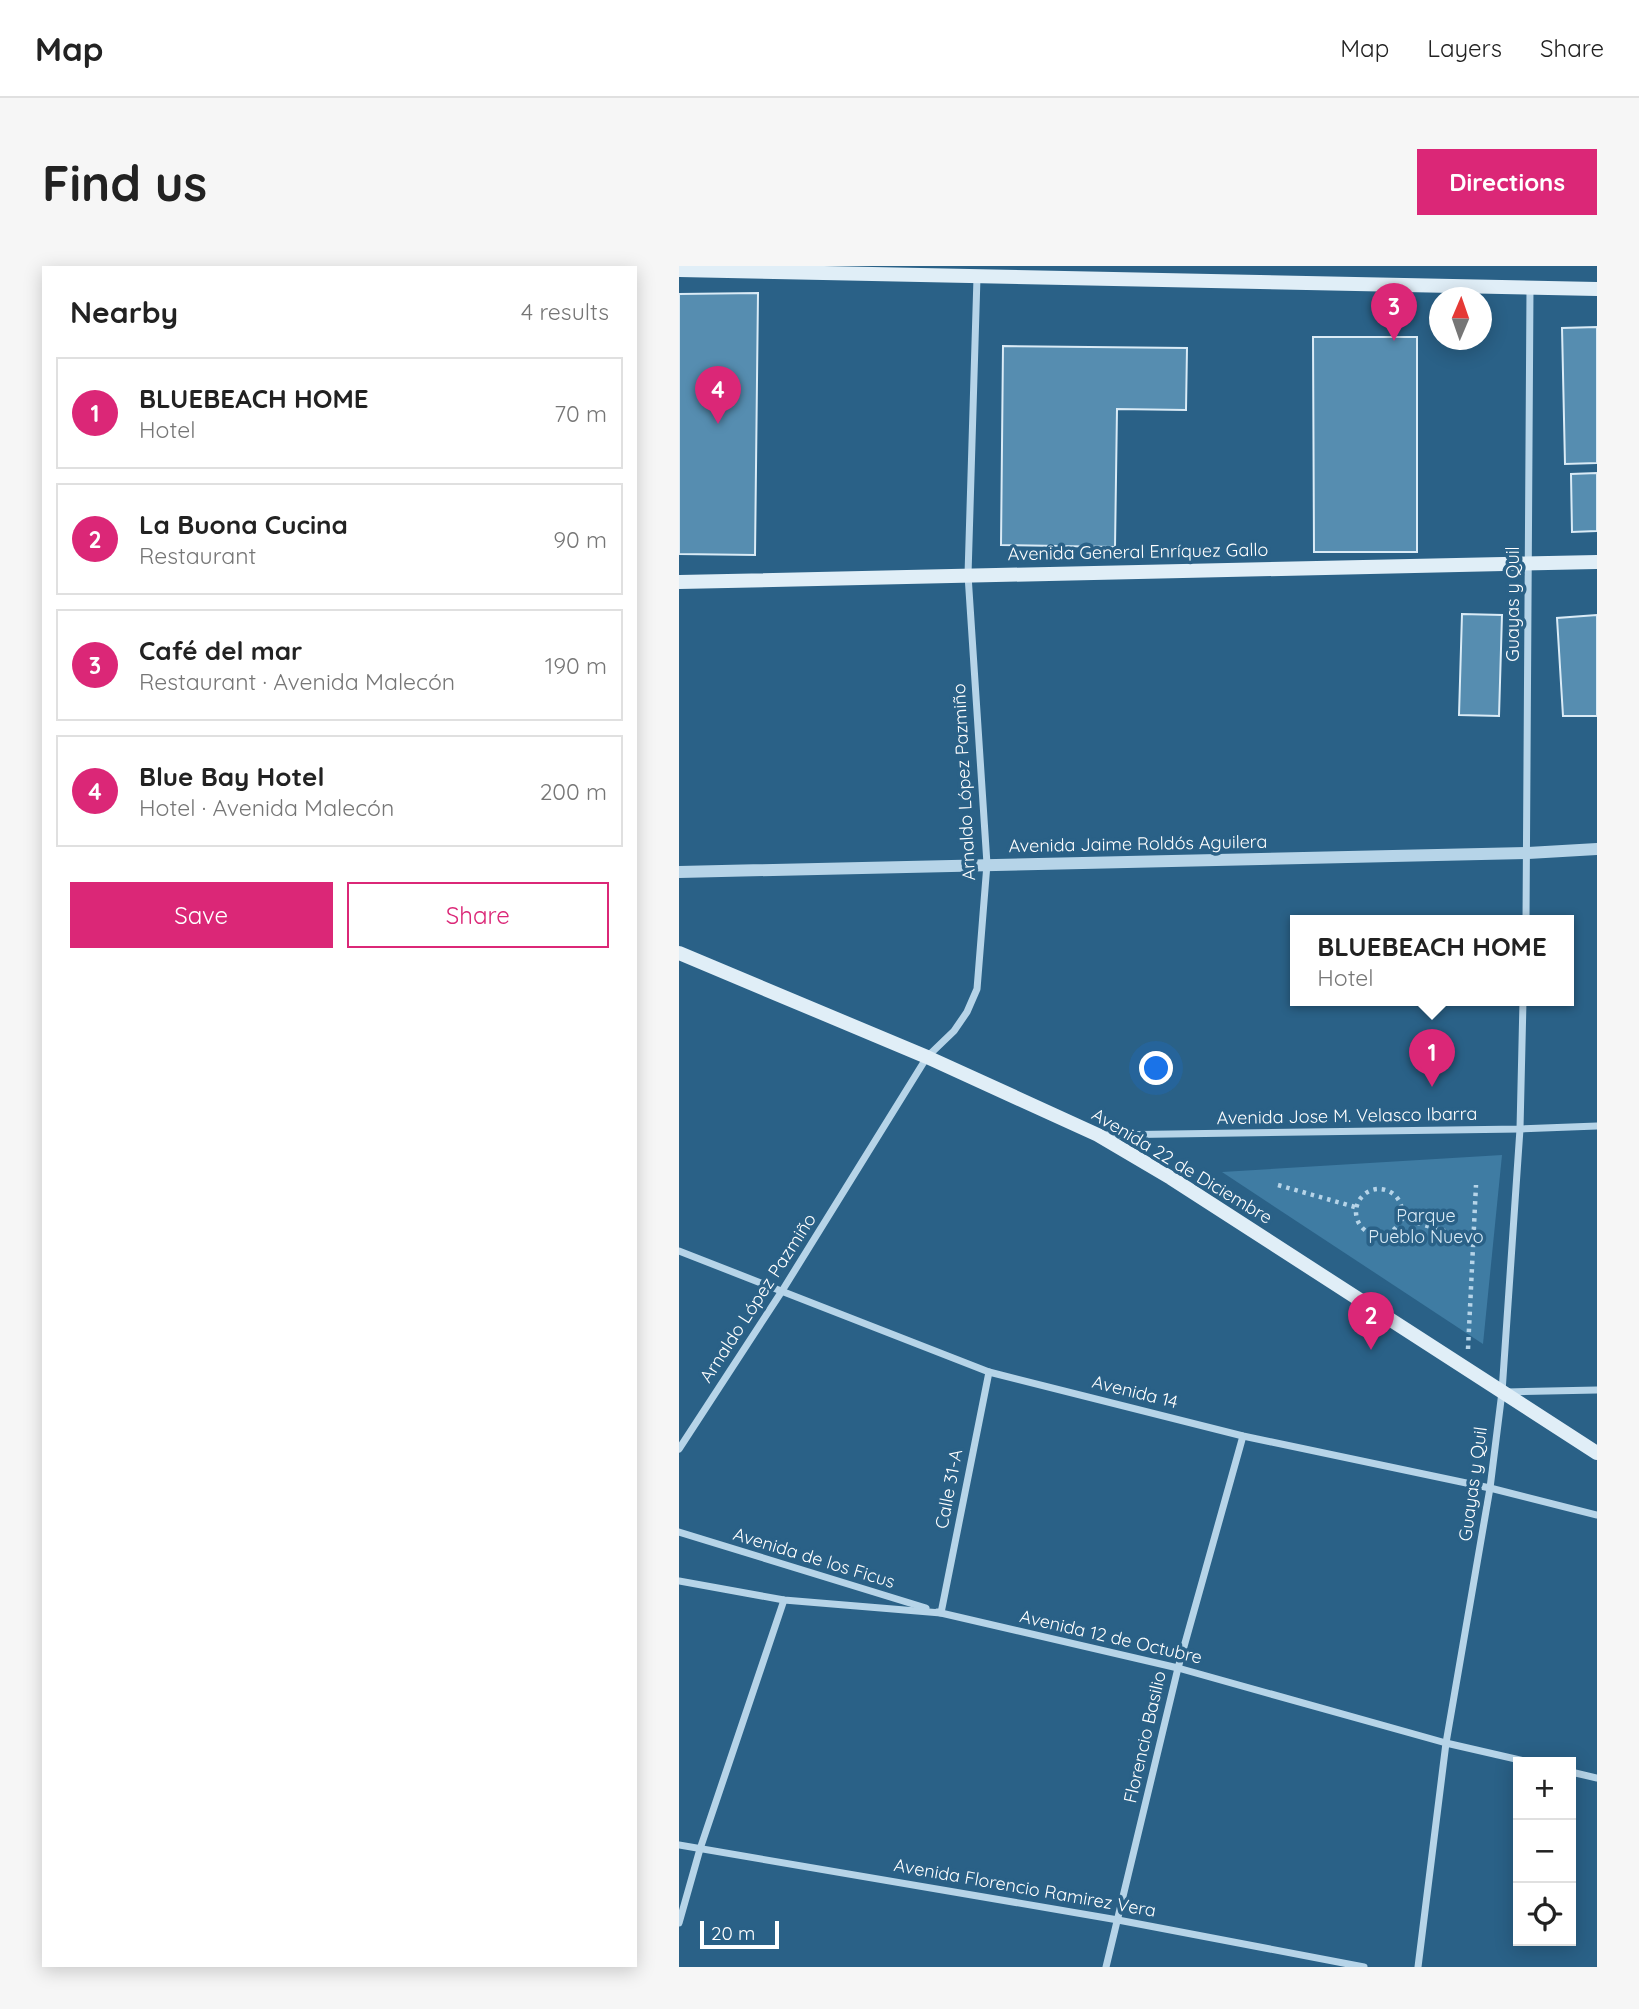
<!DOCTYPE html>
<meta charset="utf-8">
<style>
body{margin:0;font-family:Quicksand,sans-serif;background:#f6f6f6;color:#222}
.controls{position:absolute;right:21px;bottom:21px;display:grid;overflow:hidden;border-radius:0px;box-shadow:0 4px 18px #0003}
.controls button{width:63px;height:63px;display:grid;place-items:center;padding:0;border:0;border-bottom:2px solid #e0e0e0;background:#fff;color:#222;font:35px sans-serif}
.compass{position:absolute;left:750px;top:21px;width:63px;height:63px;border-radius:50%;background:#fff;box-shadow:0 4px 18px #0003;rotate:2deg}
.scale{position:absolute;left:21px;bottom:18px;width:79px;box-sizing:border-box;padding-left:7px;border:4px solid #fff;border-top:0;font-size:19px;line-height:24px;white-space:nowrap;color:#fff;-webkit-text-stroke:5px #2a6187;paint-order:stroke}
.you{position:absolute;left:478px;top:803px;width:24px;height:24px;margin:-18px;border:5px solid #fff;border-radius:50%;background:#1a73e8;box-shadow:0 0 0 10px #1a73e833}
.badge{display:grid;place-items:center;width:46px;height:46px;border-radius:50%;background:#db2777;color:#fff;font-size:23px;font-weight:700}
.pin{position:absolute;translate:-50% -58px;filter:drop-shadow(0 2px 4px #0008)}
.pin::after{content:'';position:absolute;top:37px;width:24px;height:21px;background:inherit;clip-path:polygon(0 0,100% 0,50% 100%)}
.popup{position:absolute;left:611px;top:649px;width:284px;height:91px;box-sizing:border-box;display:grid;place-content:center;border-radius:0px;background:#fff;filter:drop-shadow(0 2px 5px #0005);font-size:23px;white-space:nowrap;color:#767676}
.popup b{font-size:26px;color:#222}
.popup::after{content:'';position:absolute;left:50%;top:100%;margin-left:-14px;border:14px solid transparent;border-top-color:#fff}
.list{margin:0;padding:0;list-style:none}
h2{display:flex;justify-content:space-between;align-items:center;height:91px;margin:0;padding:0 28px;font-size:30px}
h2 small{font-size:23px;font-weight:400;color:#767676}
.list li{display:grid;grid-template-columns:46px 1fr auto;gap:21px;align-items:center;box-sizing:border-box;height:112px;margin:0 14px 14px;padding:0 14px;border:2px solid #e0e0e0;border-radius:0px}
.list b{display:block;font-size:26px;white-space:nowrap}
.list p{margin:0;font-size:23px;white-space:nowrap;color:#767676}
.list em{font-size:23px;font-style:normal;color:#767676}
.actions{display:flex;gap:14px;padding:21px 28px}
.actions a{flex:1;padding:16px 0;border:2px solid #db2777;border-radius:0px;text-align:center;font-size:24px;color:#db2777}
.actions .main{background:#db2777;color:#fff}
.icon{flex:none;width:38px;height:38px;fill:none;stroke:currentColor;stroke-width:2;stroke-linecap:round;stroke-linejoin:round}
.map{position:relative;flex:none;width:918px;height:1701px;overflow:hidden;border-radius:0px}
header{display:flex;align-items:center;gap:42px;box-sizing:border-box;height:98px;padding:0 35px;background:#fff;border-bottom:2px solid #e0e0e0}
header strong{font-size:33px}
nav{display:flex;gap:38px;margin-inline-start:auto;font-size:24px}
.intro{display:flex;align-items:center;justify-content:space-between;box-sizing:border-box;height:168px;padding:0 42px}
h1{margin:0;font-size:49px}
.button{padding:18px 32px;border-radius:0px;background:#db2777;color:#fff;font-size:24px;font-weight:700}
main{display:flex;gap:42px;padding:0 42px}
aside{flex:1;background:#fff;border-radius:0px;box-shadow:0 4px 18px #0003}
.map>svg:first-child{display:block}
</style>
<header>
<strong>Map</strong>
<nav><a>Map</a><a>Layers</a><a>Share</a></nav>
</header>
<div class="intro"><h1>Find us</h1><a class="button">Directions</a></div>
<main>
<aside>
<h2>Nearby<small>4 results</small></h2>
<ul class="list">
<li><span class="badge">1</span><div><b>BLUEBEACH HOME</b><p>Hotel</p></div><em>70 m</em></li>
<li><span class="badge">2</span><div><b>La Buona Cucina</b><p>Restaurant</p></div><em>90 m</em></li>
<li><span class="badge">3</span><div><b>Café del mar</b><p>Restaurant · Avenida Malecón</p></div><em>190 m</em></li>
<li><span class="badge">4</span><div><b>Blue Bay Hotel</b><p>Hotel · Avenida Malecón</p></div><em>200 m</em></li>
</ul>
<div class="actions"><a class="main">Save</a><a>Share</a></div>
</aside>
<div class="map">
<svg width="918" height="1701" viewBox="0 0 918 1701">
<rect width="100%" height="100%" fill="#2a6187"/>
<polygon fill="#3f7ca3" points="823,889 804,1078 543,906"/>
<g fill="#568db0" stroke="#daebf6" stroke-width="2">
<polygon points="79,27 76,289 0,288 0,28"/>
<polygon points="918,61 918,197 886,198 883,62"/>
<polygon points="634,71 738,71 738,286 635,286"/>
<polygon points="324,80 508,82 507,144 438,143 436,281 322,279"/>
<polygon points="918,207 918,265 893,266 892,208"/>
<polygon points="783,348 823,349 820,450 780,449"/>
<polygon points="918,349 918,450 884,450 878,352"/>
</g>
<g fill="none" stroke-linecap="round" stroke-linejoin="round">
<g stroke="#b6d4e8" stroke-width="4.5" stroke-dasharray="3.5 5" stroke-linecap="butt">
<polyline points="599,919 676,941"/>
<circle cx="700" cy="946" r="23"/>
<polyline points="722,952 795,974"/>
<polyline points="789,1083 797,919"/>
</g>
<g stroke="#b6d4e8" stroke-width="7">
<polyline points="847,655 851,22"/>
<polyline points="425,869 841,863 918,860"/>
<polyline points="0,985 310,1106 564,1170 811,1222 918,1249"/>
<polyline points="828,1126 918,1124"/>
<polyline points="0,1183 103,1025 248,791 275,765 288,746 298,723 308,598 289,309 298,11"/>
<polyline points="0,1266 247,1342"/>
<polyline points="0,1315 105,1334 262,1347 499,1402 767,1477 850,1496"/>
<polyline points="258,1346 262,1347 310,1106"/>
<polyline points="892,1506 918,1512"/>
<polyline points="0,1579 439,1654 685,1701"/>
<polyline points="0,1657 21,1583 105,1334"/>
<polyline points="427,1701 499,1402 564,1170"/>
<polyline points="739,1701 767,1477 811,1222 823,1126 841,863 844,735"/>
</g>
<polyline stroke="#b6d4e8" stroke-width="12" points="0,606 849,587 918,583"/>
<g stroke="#e0eef7" stroke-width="14">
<polyline points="0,4 918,23"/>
<polyline points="0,316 918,296"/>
<polyline points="0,687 248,791 419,869 492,912 918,1187"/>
</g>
</g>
<g text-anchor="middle" stroke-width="7" stroke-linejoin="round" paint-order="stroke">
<g font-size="18" fill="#fff" stroke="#2a6187">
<text transform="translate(459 286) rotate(-1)" y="6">Avenida General Enríquez Gallo</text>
<text transform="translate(834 338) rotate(-90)" y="6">Guayas y Quil</text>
<text transform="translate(285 516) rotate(-93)" y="6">Arnaldo López Pazmiño</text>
<text transform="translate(459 578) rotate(-1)" y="6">Avenida Jaime Roldós Aguilera</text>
<text transform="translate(668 850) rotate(-1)" y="6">Avenida Jose M. Velasco Ibarra</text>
<text transform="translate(503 900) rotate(31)" y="6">Avenida 22 de Diciembre</text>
<text transform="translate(79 1032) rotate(-57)" y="6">Arnaldo López Pazmiño</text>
<text transform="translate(456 1126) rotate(14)" y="6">Avenida 14</text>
<text transform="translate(794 1218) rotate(-82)" y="6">Guayas y Quil</text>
<text transform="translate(270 1223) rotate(-79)" y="6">Calle 31-A</text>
<text transform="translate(135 1292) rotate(17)" y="6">Avenida de los Ficus</text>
<text transform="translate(432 1371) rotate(13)" y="6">Avenida 12 de Octubre</text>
<text transform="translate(466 1471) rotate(-77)" y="6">Florencio Basilio</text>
<text transform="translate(346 1622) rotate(10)" y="6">Avenida Florencio Ramirez Vera</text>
</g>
<g font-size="18" fill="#daebf6" stroke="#2a6187">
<text x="747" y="956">Parque<tspan x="747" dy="21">Pueblo Nuevo</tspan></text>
</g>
</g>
</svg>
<div class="controls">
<button>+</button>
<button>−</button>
<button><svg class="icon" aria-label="locate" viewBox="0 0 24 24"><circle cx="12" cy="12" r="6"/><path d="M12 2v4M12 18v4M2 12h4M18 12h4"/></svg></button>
</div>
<svg class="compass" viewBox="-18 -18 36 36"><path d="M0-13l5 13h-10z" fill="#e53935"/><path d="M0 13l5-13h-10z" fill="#767676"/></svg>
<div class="scale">20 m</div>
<div class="you"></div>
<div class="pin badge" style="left:753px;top:821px">1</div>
<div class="popup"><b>BLUEBEACH HOME</b>Hotel</div>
<div class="pin badge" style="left:692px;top:1084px">2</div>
<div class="pin badge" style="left:715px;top:75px">3</div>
<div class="pin badge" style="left:39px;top:158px">4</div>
</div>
</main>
